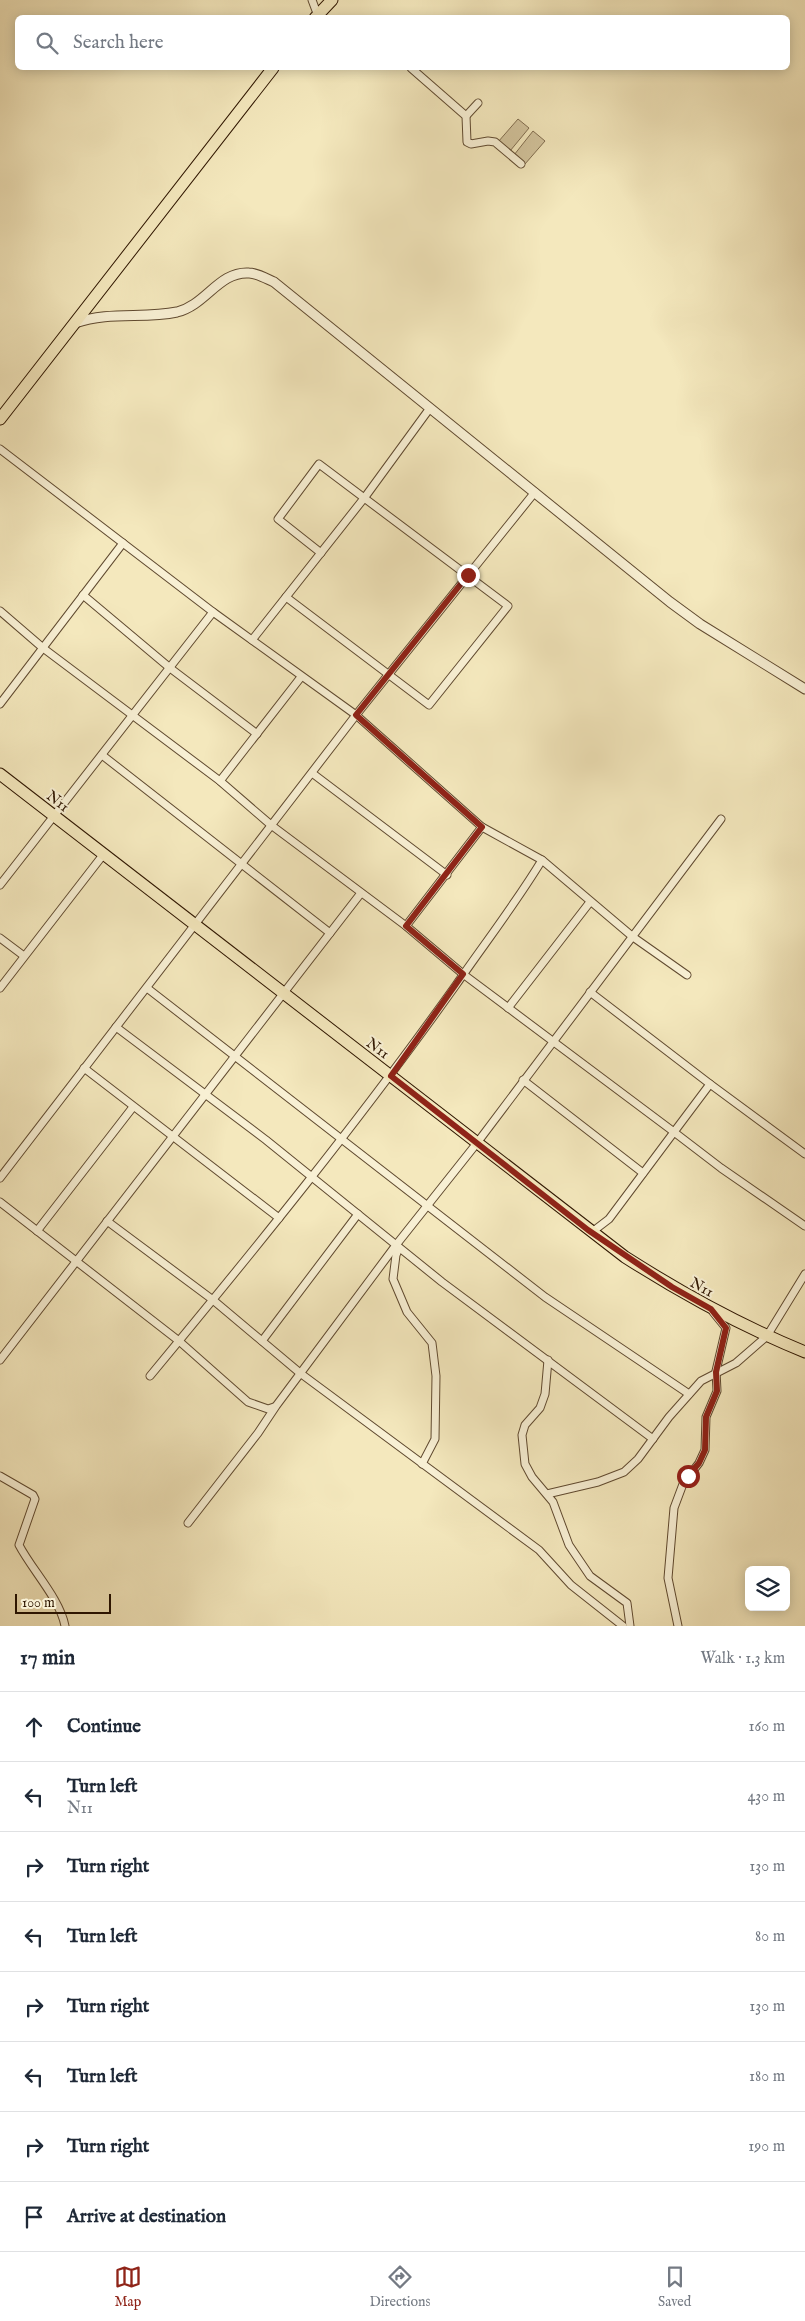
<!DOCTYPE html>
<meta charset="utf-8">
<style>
body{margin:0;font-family:"IM FELL English",serif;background:#f2f2f3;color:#1f2937}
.controls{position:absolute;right:15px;bottom:15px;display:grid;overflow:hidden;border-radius:8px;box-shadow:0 2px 12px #0003}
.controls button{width:45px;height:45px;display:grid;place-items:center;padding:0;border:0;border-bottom:1px solid #e0e1e3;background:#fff;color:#1f2937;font:25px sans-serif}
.scale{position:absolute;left:15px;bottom:12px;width:96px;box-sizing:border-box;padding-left:5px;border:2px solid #2f1601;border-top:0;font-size:14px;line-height:18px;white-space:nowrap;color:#2f1601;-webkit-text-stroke:4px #f8f0d4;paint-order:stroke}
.stop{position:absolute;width:15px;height:15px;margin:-11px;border:4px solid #8f2418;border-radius:50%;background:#fff}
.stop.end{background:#8f2418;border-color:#fff;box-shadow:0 1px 5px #0008}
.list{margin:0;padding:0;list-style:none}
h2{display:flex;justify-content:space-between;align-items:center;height:65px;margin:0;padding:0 20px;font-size:21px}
h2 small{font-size:16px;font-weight:400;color:#747a83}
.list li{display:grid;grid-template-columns:32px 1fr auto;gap:15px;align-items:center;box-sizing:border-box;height:70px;padding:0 20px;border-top:1px solid #e0e1e3}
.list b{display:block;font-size:19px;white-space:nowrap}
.list p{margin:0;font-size:16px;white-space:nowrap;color:#747a83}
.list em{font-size:16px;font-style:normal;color:#747a83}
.icon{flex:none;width:28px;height:28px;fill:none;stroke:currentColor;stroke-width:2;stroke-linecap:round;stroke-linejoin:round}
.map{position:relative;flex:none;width:805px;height:1626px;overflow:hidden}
.search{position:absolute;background:#fff;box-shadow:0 2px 12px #0003;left:15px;right:15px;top:15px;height:55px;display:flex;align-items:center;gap:12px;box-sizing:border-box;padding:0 18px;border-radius:8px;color:#747a83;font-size:19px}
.sheet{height:625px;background:#fff}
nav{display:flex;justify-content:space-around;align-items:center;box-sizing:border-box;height:70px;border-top:1px solid #e0e1e3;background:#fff;font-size:14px;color:#747a83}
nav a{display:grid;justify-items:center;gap:2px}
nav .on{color:#8f2418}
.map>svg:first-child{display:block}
</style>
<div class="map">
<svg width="805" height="1626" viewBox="0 0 805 1626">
<rect width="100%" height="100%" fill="#f4e8bd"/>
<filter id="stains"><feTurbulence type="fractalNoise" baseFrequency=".004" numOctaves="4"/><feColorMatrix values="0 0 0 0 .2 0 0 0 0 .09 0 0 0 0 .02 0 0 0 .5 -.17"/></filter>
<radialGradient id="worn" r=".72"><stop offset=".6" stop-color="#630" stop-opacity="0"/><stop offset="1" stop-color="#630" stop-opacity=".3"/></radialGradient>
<g fill="#d3c49d" stroke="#816d4f">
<polygon points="518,119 529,128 510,151 498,142"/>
<polygon points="533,131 545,141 525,164 514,155"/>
</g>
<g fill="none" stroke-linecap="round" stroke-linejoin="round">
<defs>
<g id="minor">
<polyline points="312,0 318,16"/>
<polyline points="411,68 466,116 467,142 471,144 488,141 495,142 521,164"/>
<polyline points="466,116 478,103"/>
<polyline points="0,449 213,612 356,715 482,827 542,860 633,937 687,975"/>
<polyline points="83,595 170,668 257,734"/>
<polyline points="286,597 429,705 508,606 319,464 278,519 321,553"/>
<polyline points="0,611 43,648 220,781 271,825 406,926 463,974 674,1132 710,1084"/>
<polyline points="252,640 365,497 430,408"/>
<polyline points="0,704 123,543"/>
<polyline points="102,755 330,933"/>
<polyline points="312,773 447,875"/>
<polyline points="220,781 301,677"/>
<polyline points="0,885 213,612"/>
<polyline points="406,926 482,827"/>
<polyline points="0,938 24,956"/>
<polyline points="0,988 103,855"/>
<polyline points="147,988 545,1297 689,1394"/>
<polyline points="590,992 710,1084 805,1154"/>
<polyline points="508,1008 590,902"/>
<polyline points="116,1027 266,1140 442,1282 653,1439"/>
<polyline points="84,1068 279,1218"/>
<polyline points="523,1080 643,1173"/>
<polyline points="0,1178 356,715 535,492"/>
<polyline points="0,1202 179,1341 248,1402 268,1409 274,1407"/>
<polyline points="107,1221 213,1300 300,1373 539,1550 571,1585 623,1626"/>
<polyline points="37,1231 133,1107"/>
<polyline points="592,1232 609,1219 674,1132 721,1168 805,1226"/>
<polyline points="399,1248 396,1255 393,1279 407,1312 432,1343 436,1376 435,1439 422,1464"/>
<polyline points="262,1341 358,1214"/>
<polyline points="0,1360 361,893"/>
<polyline points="548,1360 545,1394 540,1408 525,1425 522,1435 525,1464 532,1477 553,1502 569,1545 590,1576 627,1603 630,1626"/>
<path d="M 150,1376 C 256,1248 360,1120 456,985 C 485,943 516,903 542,860"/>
<path d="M 0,1476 L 33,1495 L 35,1499 L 19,1545 C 32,1570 60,1599 65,1626"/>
<polyline points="547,1494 598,1482 624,1472 638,1459 669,1417 701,1381 736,1363 767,1336 805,1274"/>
<polyline points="188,1523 258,1433 276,1406 396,1245 477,1143 721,819"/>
<polyline points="678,1626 668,1578 674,1508 683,1484 699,1463 705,1450 706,1417 717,1391 716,1371 726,1328 713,1312"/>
</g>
<path id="tertiary" d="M 75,323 C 110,311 143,319 177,312 C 206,305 219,271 249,273 C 257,273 267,279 274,282 L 670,602 L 700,624 L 805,689"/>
<path id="primary" d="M 0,774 L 625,1257 C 683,1294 741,1326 805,1352"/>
<g id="trunk">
<polyline points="315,18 332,0"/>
<polyline points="0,419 273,68"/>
</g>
</defs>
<use href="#minor" stroke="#604a30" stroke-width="9"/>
<use href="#tertiary" stroke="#604a30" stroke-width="11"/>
<use href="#primary" stroke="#2f1601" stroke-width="13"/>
<use href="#trunk" stroke="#2f1601" stroke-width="13"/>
<use href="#minor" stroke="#f8f0d4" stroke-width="7"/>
<use href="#tertiary" stroke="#f8f0d4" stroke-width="9"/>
<use href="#primary" stroke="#f4e8bd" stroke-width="11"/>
<use href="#trunk" stroke="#f4e8bd" stroke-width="11"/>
</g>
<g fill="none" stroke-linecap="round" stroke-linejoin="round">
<polyline stroke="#8f2418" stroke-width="6" points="468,575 356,715 482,827 406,926 463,974 391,1076 588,1230 672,1287 711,1309 726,1328 716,1372 717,1391 706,1417 705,1450 699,1463 688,1476"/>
</g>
<g text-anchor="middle" stroke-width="4" stroke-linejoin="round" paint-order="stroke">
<g font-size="15" fill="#2f1601" stroke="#f8f0d4">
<text transform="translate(58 801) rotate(38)" y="5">N11</text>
<text transform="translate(378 1048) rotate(37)" y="5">N11</text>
<text transform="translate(702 1287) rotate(29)" y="5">N11</text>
</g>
</g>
<rect width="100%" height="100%" filter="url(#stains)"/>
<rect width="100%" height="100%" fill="url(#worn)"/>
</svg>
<div class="controls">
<button><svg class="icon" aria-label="layers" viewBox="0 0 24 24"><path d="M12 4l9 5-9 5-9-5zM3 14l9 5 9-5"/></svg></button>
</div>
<div class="scale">100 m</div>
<div class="stop" style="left:688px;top:1476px"></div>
<div class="stop end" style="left:468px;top:575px"></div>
<div class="search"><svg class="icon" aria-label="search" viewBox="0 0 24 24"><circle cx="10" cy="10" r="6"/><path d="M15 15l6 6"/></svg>Search here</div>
</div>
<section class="sheet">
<h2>17 min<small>Walk · 1.3 km</small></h2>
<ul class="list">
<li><svg class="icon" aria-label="ahead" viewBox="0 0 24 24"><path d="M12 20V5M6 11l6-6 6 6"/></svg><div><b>Continue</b></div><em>160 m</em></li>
<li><svg class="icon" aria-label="left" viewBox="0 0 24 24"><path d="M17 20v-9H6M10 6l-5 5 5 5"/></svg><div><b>Turn left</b><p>N11</p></div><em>430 m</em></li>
<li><svg class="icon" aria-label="right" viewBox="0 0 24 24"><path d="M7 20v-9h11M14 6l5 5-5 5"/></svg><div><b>Turn right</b></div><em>130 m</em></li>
<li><svg class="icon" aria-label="left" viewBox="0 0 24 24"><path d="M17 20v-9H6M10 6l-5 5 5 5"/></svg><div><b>Turn left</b></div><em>80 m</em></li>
<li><svg class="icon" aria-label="right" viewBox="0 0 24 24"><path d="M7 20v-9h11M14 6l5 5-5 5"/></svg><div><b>Turn right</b></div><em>130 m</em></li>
<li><svg class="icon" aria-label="left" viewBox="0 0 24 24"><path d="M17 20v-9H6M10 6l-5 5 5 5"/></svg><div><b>Turn left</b></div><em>180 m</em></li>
<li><svg class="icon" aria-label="right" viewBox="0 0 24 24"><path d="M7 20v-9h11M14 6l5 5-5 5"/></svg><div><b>Turn right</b></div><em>190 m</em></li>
<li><svg class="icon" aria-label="arrive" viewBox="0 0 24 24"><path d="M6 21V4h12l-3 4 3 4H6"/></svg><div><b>Arrive at destination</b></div></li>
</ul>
</section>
<nav>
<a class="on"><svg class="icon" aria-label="map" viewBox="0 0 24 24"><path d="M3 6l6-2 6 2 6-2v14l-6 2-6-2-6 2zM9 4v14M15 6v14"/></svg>Map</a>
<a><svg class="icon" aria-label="directions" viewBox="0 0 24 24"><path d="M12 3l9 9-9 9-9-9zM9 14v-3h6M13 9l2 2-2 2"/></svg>Directions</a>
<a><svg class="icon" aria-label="saved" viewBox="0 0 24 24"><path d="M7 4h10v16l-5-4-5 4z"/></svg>Saved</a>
</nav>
